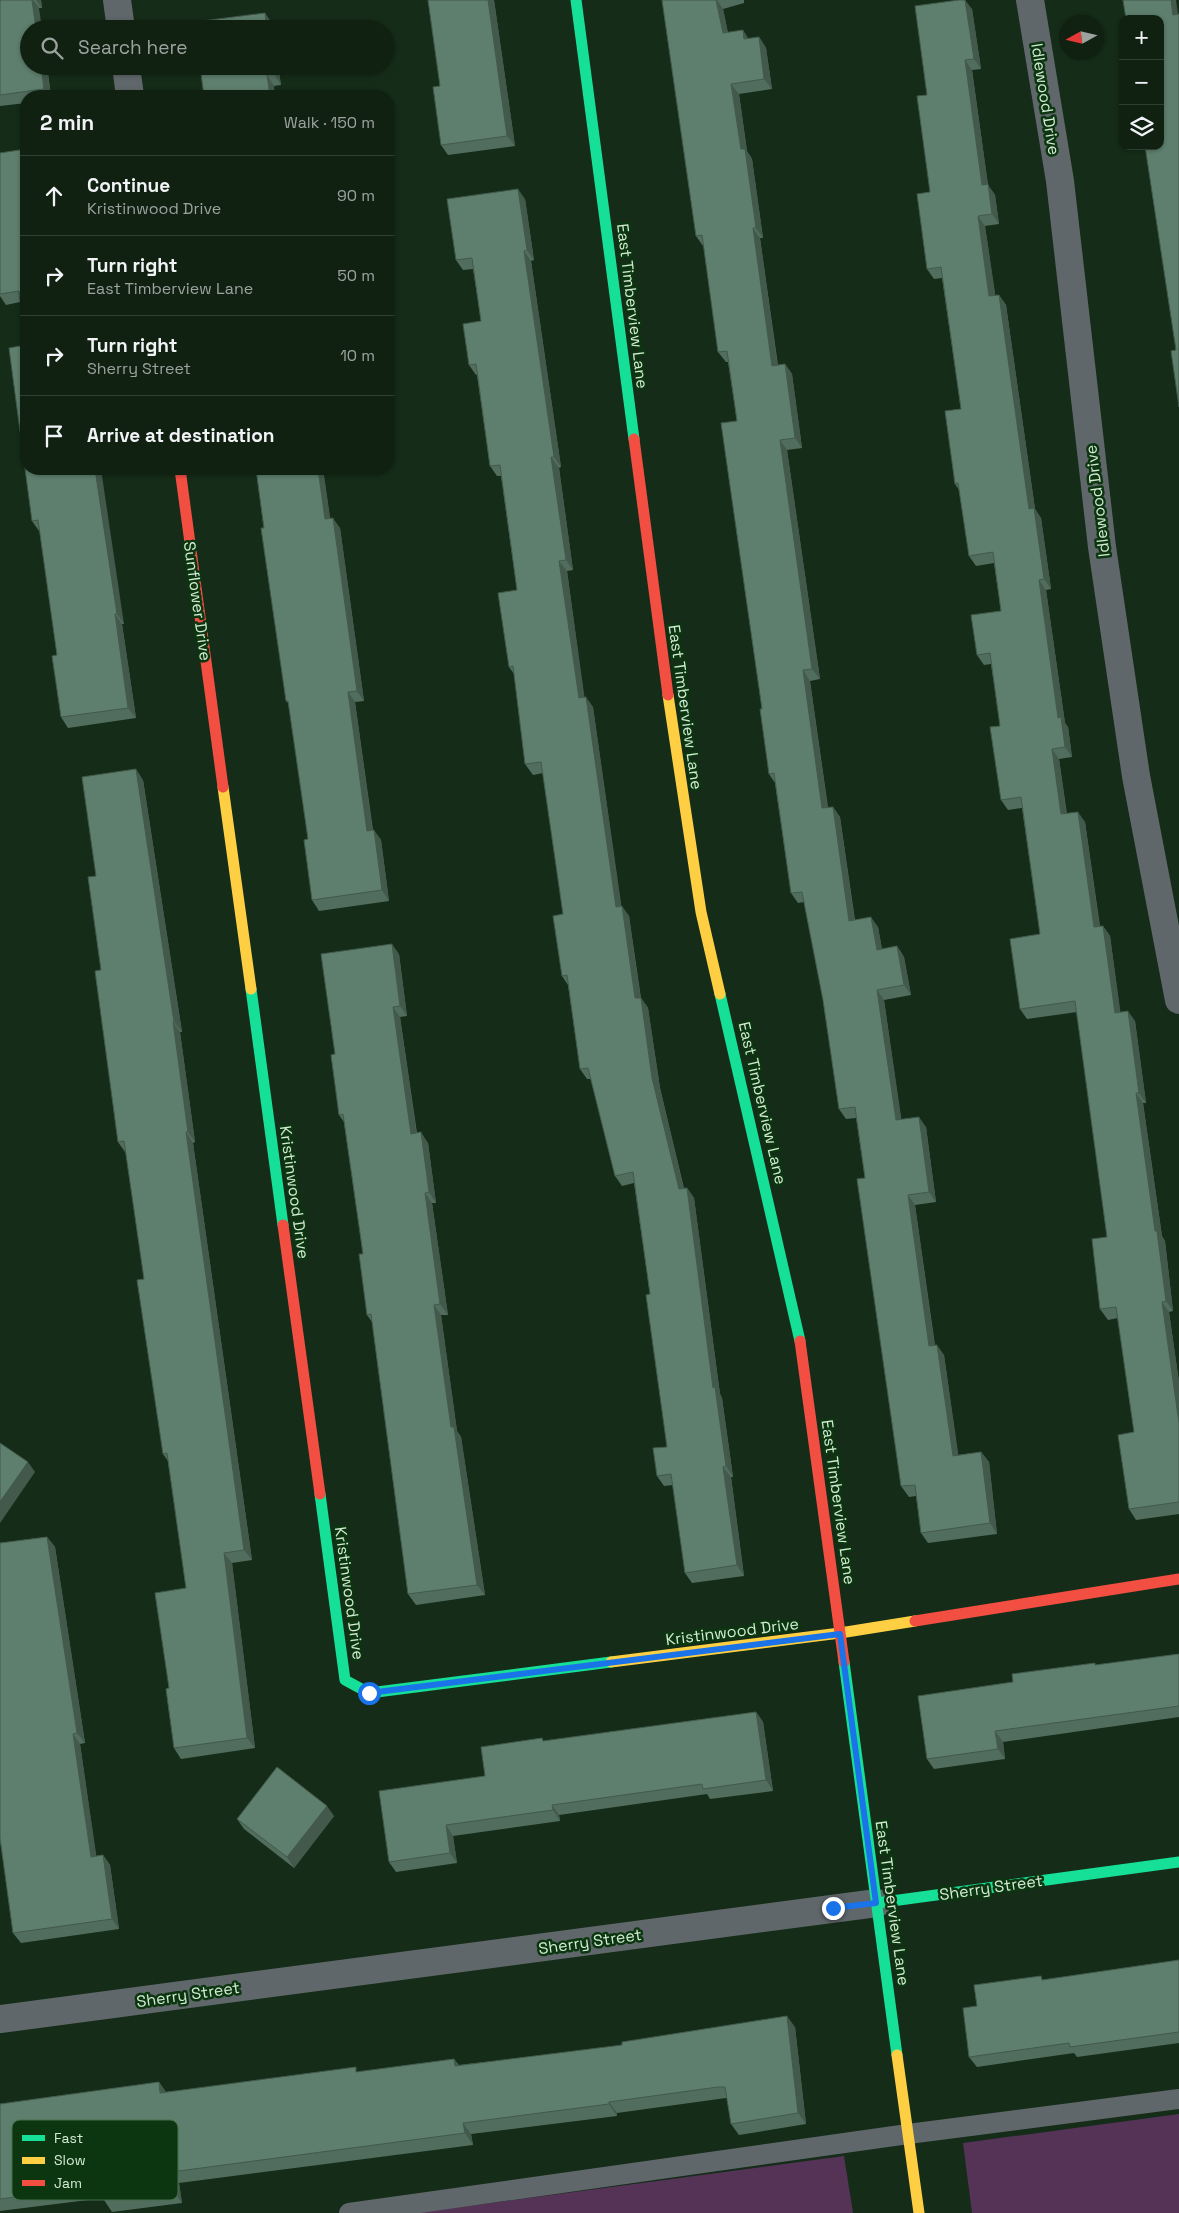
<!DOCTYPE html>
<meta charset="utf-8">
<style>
body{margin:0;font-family:"Space Grotesk",sans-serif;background:#19291b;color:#f1f3f6}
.controls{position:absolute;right:15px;top:15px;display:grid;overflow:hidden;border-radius:10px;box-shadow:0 1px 4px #0004}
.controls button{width:45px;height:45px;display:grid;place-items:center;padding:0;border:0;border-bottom:1px solid #303e32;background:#102112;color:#f1f3f6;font:25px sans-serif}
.compass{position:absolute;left:1059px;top:15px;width:45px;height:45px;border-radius:50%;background:#102112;box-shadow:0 1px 4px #0004;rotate:262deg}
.stop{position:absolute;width:15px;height:15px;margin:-11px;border:4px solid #1a73e8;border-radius:50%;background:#fff}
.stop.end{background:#1a73e8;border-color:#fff;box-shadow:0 1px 5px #0008}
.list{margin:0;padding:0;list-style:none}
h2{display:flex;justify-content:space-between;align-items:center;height:65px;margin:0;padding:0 20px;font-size:21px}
h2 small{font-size:16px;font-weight:400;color:#9ca39f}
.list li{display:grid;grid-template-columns:32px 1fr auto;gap:15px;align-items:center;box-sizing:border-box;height:80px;padding:0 20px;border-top:1px solid #303e32}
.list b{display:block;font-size:19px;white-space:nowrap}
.list p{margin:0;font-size:16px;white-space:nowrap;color:#9ca39f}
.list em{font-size:16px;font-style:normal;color:#9ca39f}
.icon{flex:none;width:28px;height:28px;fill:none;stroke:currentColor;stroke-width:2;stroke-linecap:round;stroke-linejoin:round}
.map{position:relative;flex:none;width:1179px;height:2213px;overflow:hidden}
.search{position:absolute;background:#102112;box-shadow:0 1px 4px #0004;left:20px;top:20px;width:375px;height:55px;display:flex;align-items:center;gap:12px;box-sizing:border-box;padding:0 18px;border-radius:28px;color:#9ca39f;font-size:19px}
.panel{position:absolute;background:#102112;box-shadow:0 1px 4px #0004;left:20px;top:90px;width:375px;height:385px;border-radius:20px}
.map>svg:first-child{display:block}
</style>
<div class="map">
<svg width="1179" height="2213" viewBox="0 0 1179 2213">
<rect width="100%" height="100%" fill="#152c18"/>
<g fill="#553357">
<polygon points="1179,2114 1179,2213 972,2213 963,2143"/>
<polygon points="844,2156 853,2213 415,2213"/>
</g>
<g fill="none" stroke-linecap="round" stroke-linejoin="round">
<polyline stroke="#60676a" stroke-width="20" points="349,2213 908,2134 1179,2099"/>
<g stroke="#60676a" stroke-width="28">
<polyline points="117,0 121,29"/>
<polyline points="1030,0 1060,181 1102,547 1136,776 1179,1000"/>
<polyline points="126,66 130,96"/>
<polyline points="0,2019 877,1903"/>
</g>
<g stroke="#16e098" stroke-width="11">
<polyline points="576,0 634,439"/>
<polyline points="251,989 283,1225"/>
<polyline points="720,994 800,1341"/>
<polyline points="320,1494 345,1680 369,1693 611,1662"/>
<polyline points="844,1662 897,2055"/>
<polyline points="877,1903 1179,1862"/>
</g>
<g stroke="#ffcf43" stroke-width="11">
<polyline points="668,695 701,912 720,994"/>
<polyline points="223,787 251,989"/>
<polyline points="611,1662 840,1633 915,1621"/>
<polyline points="897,2055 919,2213"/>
</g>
<g stroke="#f24e42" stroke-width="11">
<polyline points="634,439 668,695"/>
<polyline points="180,469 223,787"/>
<polyline points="283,1225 320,1494"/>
<polyline points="800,1341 844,1662"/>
<polyline points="915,1621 1179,1579"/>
</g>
</g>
<g fill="#516d5e">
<polygon points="0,0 41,0 42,8 39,8 29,66 47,66 51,96 26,96 26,103 0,106"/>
<polygon points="428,0 494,0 515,146 448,155 441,145 440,86"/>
<polygon points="662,0 744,0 744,3 723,9 728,33 748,39 759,37 766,48 772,89 739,94 747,151 752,159 763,238 760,238 778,365 785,364 792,374 802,448 787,450 820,679 810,681 828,807 833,807 840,817 855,920 878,927 882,949 897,946 904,957 911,995 884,1000 901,1119 926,1127 936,1202 915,1205 935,1345 944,1355 958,1455 981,1452 989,1462 997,1534 928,1543 921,1533 916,1496 909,1497 901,1486 865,1178 856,1118 846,1119 839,1109 823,1000 804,902 798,903 791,893 775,783 769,774 762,709 737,421 728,362 726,362 718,352 704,246 703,246 696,236"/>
<polygon points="972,9 981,69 972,70 988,185 995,195 999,224 985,226 995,295 999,295 1006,305 1035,509 1041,518 1051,589 1046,590 1065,723 1068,727 1072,757 1059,759 1067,814 1085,822 1100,926 1103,926 1110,936 1120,1012 1135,1021 1146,1103 1143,1103 1162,1236 1165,1241 1173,1311 1169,1312 1179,1382 1179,1514 1136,1520 1129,1509 1134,1432 1118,1318 1108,1320 1100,1309 1107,1237 1077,1012 1027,1019 1020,1009 1040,934 1022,808 1008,810 1001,800 1000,726 991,664 984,665 977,655 1001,611 994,563 976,566 969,556 959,490 955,484 961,409 942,278 934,279 927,269 930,192 927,95"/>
<polygon points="278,66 281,85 204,96"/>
<polygon points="0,153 20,302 6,305 0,296"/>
<polygon points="525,199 534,260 531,261 561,467 559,468 573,570 567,571 584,697 593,707 621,906 629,916 641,998 648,1008 660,1088 684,1188 687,1188 694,1198 720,1394 722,1398 733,1477 731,1477 744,1576 692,1583 685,1573 673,1485 664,1486 657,1476 667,1447 650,1294 634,1183 622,1186 615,1176 591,1079 587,1079 580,1069 568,985 562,976 563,914 543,773 533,775 525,764 514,674 509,667 517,590 501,476 497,476 490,466 477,375 476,375 469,365 481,321 473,269 463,270 456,260"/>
<polygon points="26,345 124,624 122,624 136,718 68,728 61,717 57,655 40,531 39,531 32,521"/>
<polygon points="256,469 323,469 330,519 340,528 364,701 355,702 373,830 381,840 389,901 319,911 312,900 308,839 289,704 286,701"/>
<polygon points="143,780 182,1032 180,1032 195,1142 193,1143 252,1560 232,1563 255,1748 181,1759 174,1748 169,1688 186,1588 168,1461 163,1454 144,1279 126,1152 125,1152 118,1142 101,970"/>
<polygon points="399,954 407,1016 400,1017 417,1133 428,1143 436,1203 432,1203 448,1315 441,1315 457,1431 461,1437 485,1595 416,1605 408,1594 372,1322 367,1315 363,1254 344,1122 339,1115 335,1054"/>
<polygon points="47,1537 55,1547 85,1743 80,1744 96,1856 103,1855 110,1865 119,1929 21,1943 13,1933 1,1844 0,1843 0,1543"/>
<polygon points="1179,1654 1179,1717 1003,1742 1005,1759 934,1769 927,1759 1013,1682 1096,1665"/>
<polygon points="756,1712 763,1722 773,1791 710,1799 707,1794 559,1815 560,1821 453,1836 457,1863 396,1872 389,1862 485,1776 545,1741"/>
<polygon points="334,1816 294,1868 244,1829 237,1819"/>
<polygon points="1179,1960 1179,2043 1077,2057 1074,2053 977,2067 969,2057 1044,1980"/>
<polygon points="795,2027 806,2124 739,2135 731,2124 727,2098 726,2098 617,2113 617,2116 471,2134 473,2145 179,2183 182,2203 112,2212 104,2200 104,2198 0,2211 0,2104 159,2082 166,2092 359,2072 454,2059 459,2065"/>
</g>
<g fill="#42594c">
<polygon points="32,0 33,0 39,8 42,29 36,29"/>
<polygon points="36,0 41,0 42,8"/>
<polygon points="488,0 494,0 515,146 507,136"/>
<polygon points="716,0 717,0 723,9 730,43 723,33"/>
<polygon points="965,0 972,9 981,69 974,59"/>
<polygon points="1171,0 1176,0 1179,20 1173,15"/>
<polygon points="265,13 272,23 273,29 267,29"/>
<polygon points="743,30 750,41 744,39"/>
<polygon points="759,37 766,48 772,89 764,79"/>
<polygon points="965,60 972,70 988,185 995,195 999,224 992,214 982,185"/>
<polygon points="41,66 47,66 51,96 50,96 44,89"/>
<polygon points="272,66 278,66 281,85 274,74"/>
<polygon points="267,75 274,86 275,96 270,96"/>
<polygon points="731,84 739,94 747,151 752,159 763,238 756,228 741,149"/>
<polygon points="518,189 525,199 534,260 527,250"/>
<polygon points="978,216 985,226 997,306 989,296"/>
<polygon points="753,228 760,238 779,376 772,366"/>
<polygon points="524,251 531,261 561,467 554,457"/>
<polygon points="999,295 1006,305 1035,509 1041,518 1051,589 1044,579 1029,509"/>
<polygon points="785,364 792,374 802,448 795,438"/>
<polygon points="780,440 787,450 820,679 812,669"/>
<polygon points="551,457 559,468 573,570 566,560"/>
<polygon points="95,469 101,469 124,624 117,614"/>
<polygon points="318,469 323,469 332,530 325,519"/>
<polygon points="333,518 340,528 364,701 357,691"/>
<polygon points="559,561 567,571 586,708 579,698"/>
<polygon points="1039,580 1046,590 1065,723 1068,727 1072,757 1065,747 1058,718"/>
<polygon points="115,614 122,624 136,718 128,708"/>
<polygon points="803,670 810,681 829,818 822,808"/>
<polygon points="348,692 355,702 374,841 367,831"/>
<polygon points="586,697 593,707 623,917 616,907"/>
<polygon points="1052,749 1059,759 1068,825 1061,814"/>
<polygon points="136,769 143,780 182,1032 174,1022"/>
<polygon points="833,807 840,817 856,931 849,921"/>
<polygon points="1078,812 1085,822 1101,937 1094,927"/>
<polygon points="374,830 381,840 389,901 382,890"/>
<polygon points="622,906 629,916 642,1009 635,998"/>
<polygon points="871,917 878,927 884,960 877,950"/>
<polygon points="1103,926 1110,936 1122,1023 1115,1013"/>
<polygon points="392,944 399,954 407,1016 400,1006"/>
<polygon points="897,946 904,957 911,995 904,985"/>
<polygon points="877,990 884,1000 903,1130 896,1120"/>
<polygon points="641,998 648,1008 660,1088 686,1199 679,1189 652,1078"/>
<polygon points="393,1007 400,1017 418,1144 411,1134"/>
<polygon points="1128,1011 1135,1021 1146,1103 1139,1093"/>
<polygon points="173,1022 180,1032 195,1142 188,1132"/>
<polygon points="1136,1093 1143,1103 1162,1236 1165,1241 1173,1311 1166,1301 1155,1231"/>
<polygon points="919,1117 926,1127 936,1202 929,1192"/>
<polygon points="186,1132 193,1143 252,1560 244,1550"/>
<polygon points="421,1132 428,1143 436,1203 429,1192"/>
<polygon points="687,1188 694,1198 720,1394 722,1398 733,1477 726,1466 713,1388"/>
<polygon points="425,1193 432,1203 448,1315 440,1304"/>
<polygon points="908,1195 915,1205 936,1356 929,1346"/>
<polygon points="1162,1302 1169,1312 1179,1382 1179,1423"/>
<polygon points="434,1305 441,1315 457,1431 461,1437 485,1595 477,1585 451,1427"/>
<polygon points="937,1345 944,1355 960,1466 953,1456"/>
<polygon points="981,1452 989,1462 997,1534 990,1523"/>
<polygon points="28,1462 35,1472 0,1523 0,1502"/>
<polygon points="723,1467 731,1477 744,1576 737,1565"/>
<polygon points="47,1537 55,1547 85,1743 77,1733"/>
<polygon points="224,1553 232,1563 255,1748 247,1738"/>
<polygon points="756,1712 763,1722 773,1791 766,1780"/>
<polygon points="995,1731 1003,1742 1005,1759 998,1749"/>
<polygon points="73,1734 80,1744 98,1867 91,1857"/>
<polygon points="552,1805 559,1815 560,1821 553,1810"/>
<polygon points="327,1806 334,1816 294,1868 287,1857"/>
<polygon points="446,1825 453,1836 457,1863 450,1853"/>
<polygon points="103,1855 110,1865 119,1929 112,1919"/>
<polygon points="787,2016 795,2027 806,2124 798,2113"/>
<polygon points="454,2059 462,2070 455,2066"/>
<polygon points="159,2082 167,2094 160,2093"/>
<polygon points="609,2102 617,2113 617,2116 609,2104"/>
<polygon points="463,2123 471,2134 473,2145 465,2133"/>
<polygon points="171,2172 179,2183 182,2203 174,2191"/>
</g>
<g fill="#5e7f6d" stroke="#42594c">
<polygon points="0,0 32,0 36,29 29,29 29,66 41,66 44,89 0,95"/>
<polygon points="428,0 488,0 507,136 441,145 433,87 440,86"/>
<polygon points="662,0 716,0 723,33 743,30 744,39 759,37 764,79 731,84 741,149 745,149 756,228 753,228 772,366 785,364 795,438 780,440 812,669 803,670 822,808 833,807 849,921 871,917 877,950 897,946 904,985 877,990 896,1120 919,1117 929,1192 908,1195 929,1346 937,1345 953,1456 981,1452 990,1523 921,1533 915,1485 901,1486 857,1179 865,1178 855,1107 839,1109 823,1000 802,892 791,893 774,773 769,774 760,709 762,709 721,423 737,421 727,351 718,352 702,235 696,236"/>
<polygon points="959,0 965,0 974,59 965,60 982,185 988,184 992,214 978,216 989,296 999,295 1029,509 1034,508 1044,579 1039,580 1058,718 1061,717 1065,747 1052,749 1061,814 1078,812 1094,927 1103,926 1115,1013 1128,1011 1139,1093 1136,1093 1155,1231 1157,1231 1166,1301 1162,1302 1179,1423 1179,1502 1129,1509 1118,1435 1134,1432 1116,1307 1100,1309 1092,1239 1107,1237 1075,1001 1020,1009 1010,939 1040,934 1021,797 1001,800 990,727 1000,726 990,653 977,655 971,615 1001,611 993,552 969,556 958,483 955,484 945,411 961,409 941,267 927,269 917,194 930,192 917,96 927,95 915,6"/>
<polygon points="1123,0 1171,0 1173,15 1179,14 1179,407 1171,351 1176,350 1145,146 1160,146 1160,19 1126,19"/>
<polygon points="265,13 267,29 195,29 194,22"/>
<polygon points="200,66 272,66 274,74 267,75 270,96 204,96"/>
<polygon points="26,149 26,345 19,291 0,294 0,153"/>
<polygon points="518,189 527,250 524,251 554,457 551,457 566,560 559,561 579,698 586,697 616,907 622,906 635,998 641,998 652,1078 679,1189 687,1188 713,1388 715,1387 726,1466 723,1467 737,1565 685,1573 671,1474 657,1476 653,1448 667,1447 646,1295 650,1294 633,1172 615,1176 588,1068 580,1069 567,975 562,976 553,916 563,914 541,762 525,764 513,666 509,667 498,593 517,590 500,465 490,466 476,364 469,365 463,324 481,321 472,258 456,260 447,199"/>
<polygon points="26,345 26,469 95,469 117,614 115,614 128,708 61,717 52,656 57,655 38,520 32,521 9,348"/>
<polygon points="256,469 318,469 325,519 333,518 357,691 348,692 367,831 374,830 382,890 312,900 304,840 308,839 288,701 286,701 261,528 264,528"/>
<polygon points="136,769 174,1022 173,1022 188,1132 186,1132 244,1550 224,1553 247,1738 174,1748 166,1689 169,1688 155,1593 186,1588 167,1453 163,1454 137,1280 144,1279 124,1141 118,1142 95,971 101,970 88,877 96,876 82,777"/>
<polygon points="392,944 400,1006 393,1007 411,1134 421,1132 429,1192 425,1193 440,1304 434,1305 451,1427 454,1427 477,1585 408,1594 371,1314 367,1315 359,1254 363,1254 343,1114 339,1115 331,1055 335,1054 321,954"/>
<polygon points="0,1443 28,1462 0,1502"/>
<polygon points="47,1537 77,1733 73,1734 91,1857 103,1855 112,1919 13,1933 0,1838 0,1543"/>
<polygon points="1179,1654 1179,1706 995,1731 998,1749 927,1759 918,1696 1013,1682 1012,1674 1095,1663 1095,1665"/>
<polygon points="756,1712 766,1780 703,1789 702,1784 552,1805 553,1810 446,1825 450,1853 389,1862 379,1791 485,1776 481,1747 542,1738 543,1741"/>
<polygon points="277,1767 327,1806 287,1857 237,1819"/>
<polygon points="1179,1960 1179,2032 1070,2047 1069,2043 969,2057 963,2008 977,2006 974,1985 1041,1976 1042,1980"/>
<polygon points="787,2016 798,2113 731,2124 725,2087 718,2087 609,2102 609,2104 463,2123 465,2133 171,2172 174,2191 104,2200 102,2186 0,2199 0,2104 159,2082 160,2093 356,2067 356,2072 454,2059 455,2066 622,2045 622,2042"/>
</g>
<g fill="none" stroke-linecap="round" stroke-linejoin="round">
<polyline stroke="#1a73e8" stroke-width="6" points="369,1693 840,1634 876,1903 833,1908"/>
</g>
<g text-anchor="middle" stroke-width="5" stroke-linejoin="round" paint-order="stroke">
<g font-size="16" fill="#d3ead3" stroke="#0b3610">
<text transform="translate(1046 99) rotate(81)" y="6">Idlewood Drive</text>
<text transform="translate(633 306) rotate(83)" y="6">East Timberview Lane</text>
<text transform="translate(1097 501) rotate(-97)" y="6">Idlewood Drive</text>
<text transform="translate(198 601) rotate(82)" y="6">Sunflower Drive</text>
<text transform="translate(686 707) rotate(82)" y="6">East Timberview Lane</text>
<text transform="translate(763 1103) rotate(77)" y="6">East Timberview Lane</text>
<text transform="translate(295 1192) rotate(82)" y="6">Kristinwood Drive</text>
<text transform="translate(839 1502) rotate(82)" y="6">East Timberview Lane</text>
<text transform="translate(350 1593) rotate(82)" y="6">Kristinwood Drive</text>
<text transform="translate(732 1631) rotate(-7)" y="6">Kristinwood Drive</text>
<text transform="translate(991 1887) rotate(-8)" y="6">Sherry Street</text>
<text transform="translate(893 1903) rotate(82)" y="6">East Timberview Lane</text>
<text transform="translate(590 1941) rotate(-8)" y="6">Sherry Street</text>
<text transform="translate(188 1994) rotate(-8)" y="6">Sherry Street</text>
</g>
</g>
<rect x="12" y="2120" width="166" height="80" rx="8" fill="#0b3610" stroke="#476c4a" stroke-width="1"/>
<rect x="22" y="2135" width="23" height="6" fill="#16e098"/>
<rect x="22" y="2157" width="23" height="7" fill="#ffcf43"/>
<rect x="22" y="2180" width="23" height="6" fill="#f24e42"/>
<g font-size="14" fill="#d3ead3">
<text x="54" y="2143">Fast</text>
<text x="54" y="2165">Slow</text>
<text x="54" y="2188">Jam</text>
</g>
</svg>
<div class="controls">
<button>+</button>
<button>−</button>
<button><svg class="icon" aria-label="layers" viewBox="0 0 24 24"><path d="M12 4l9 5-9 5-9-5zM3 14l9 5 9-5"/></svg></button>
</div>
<svg class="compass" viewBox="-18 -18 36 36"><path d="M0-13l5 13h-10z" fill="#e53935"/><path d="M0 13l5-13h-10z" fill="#9ca39f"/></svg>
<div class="stop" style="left:369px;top:1693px"></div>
<div class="stop end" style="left:833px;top:1908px"></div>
<div class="search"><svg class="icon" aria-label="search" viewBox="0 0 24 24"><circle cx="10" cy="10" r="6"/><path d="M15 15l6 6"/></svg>Search here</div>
<section class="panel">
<h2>2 min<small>Walk · 150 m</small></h2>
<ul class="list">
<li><svg class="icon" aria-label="ahead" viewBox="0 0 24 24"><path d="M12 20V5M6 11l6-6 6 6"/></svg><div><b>Continue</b><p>Kristinwood Drive</p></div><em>90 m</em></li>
<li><svg class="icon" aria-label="right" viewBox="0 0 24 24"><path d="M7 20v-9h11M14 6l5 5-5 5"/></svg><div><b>Turn right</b><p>East Timberview Lane</p></div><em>50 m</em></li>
<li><svg class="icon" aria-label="right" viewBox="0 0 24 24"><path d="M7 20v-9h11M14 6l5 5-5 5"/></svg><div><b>Turn right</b><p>Sherry Street</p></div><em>10 m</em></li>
<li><svg class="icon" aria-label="arrive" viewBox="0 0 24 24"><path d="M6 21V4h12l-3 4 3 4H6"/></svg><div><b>Arrive at destination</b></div></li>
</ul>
</section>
</div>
